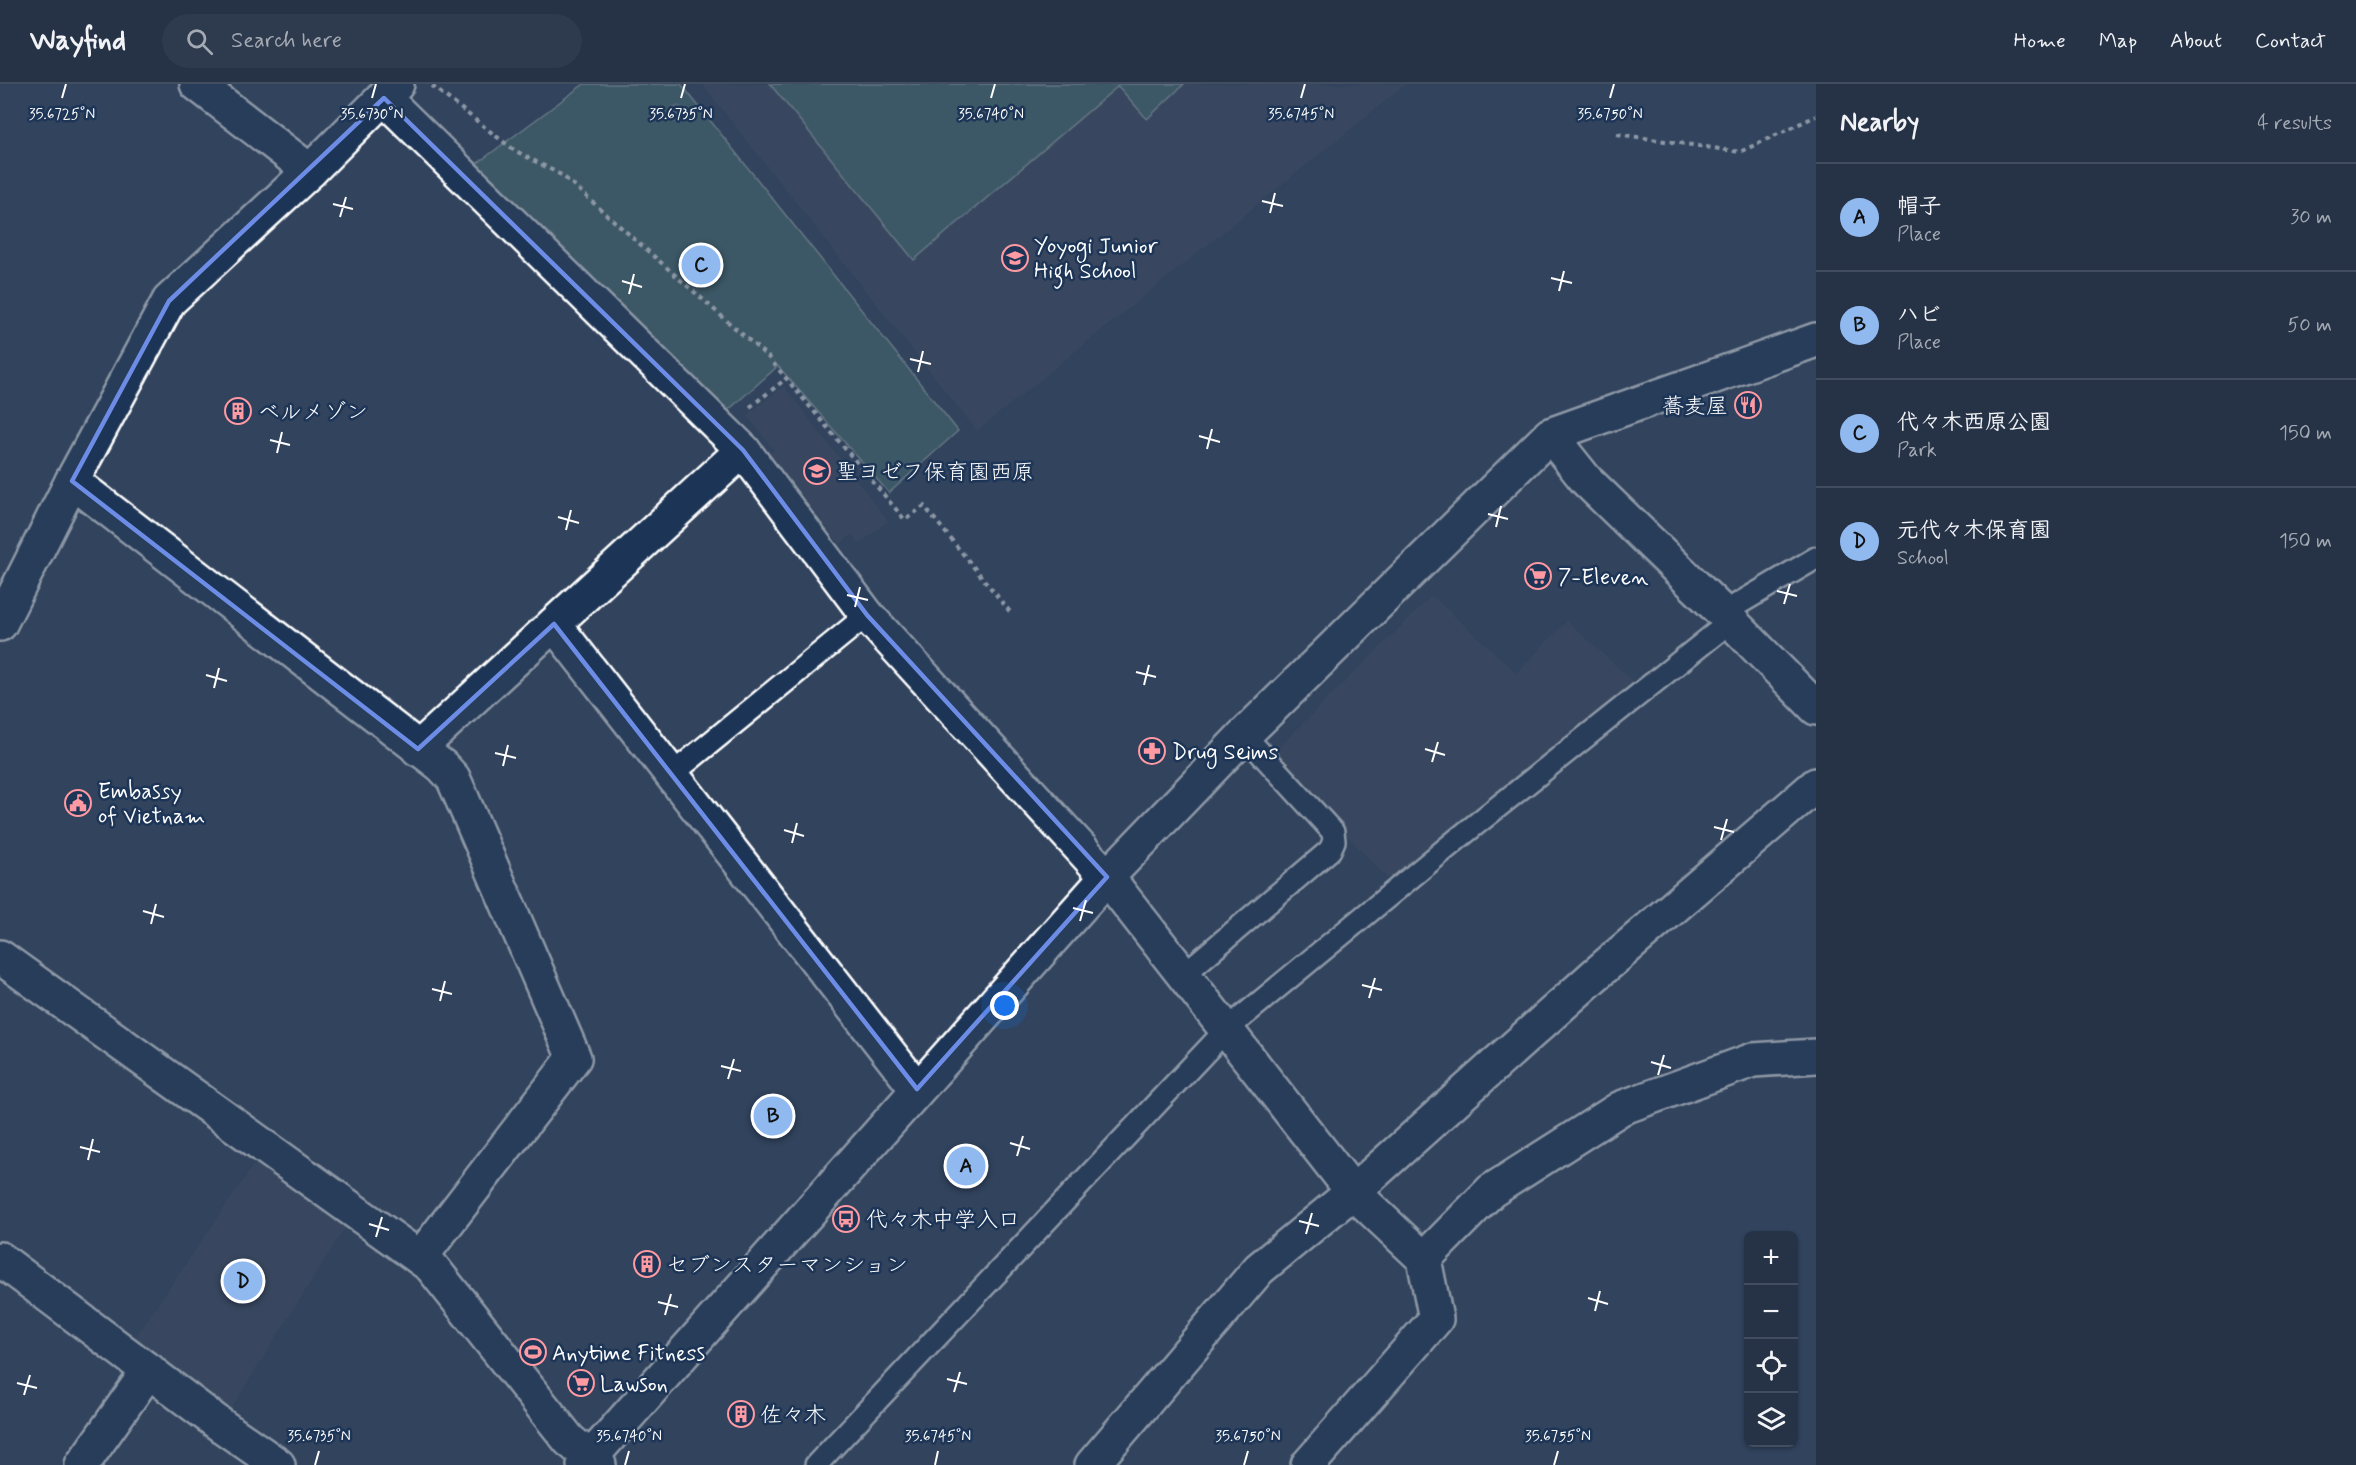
<!DOCTYPE html>
<meta charset="utf-8">
<style>
body{margin:0;font-family:Mynerve,"Klee One",sans-serif;background:#2e3a4d;color:#f1f3f6}
.controls{position:absolute;right:18px;bottom:18px;display:grid;overflow:hidden;border-radius:9px;box-shadow:0 2px 4px #0004}
.controls button{width:54px;height:54px;display:grid;place-items:center;padding:0;border:0;border-bottom:2px solid #424d5f;background:#263246;color:#f1f3f6;font:30px sans-serif}
.you{position:absolute;left:1005px;top:922px;width:21px;height:21px;margin:-15px;border:4px solid #fff;border-radius:50%;background:#1a73e8;box-shadow:0 0 0 9px #1a73e833}
.badge{display:grid;place-items:center;width:39px;height:39px;border-radius:50%;background:#90b9f0;color:#111;font-size:20px;font-weight:700}
.pin{position:absolute;translate:-50% -50%;border:3px solid #fff;box-shadow:0 2px 6px #0006}
.list{margin:0;padding:0;list-style:none}
h2{display:flex;justify-content:space-between;align-items:center;height:78px;margin:0;padding:0 24px;font-size:26px}
h2 small{font-size:20px;font-weight:400;color:#a4aab3}
.list li{display:grid;grid-template-columns:39px 1fr auto;gap:18px;align-items:center;box-sizing:border-box;height:108px;padding:0 24px;border-top:2px solid #424d5f}
.list b{display:block;font-size:22px;white-space:nowrap}
.list p{margin:0;font-size:20px;white-space:nowrap;color:#a4aab3}
.list em{font-size:20px;font-style:normal;color:#a4aab3}
.icon{flex:none;width:33px;height:33px;fill:none;stroke:currentColor;stroke-width:2;stroke-linecap:round;stroke-linejoin:round}
.map{position:relative;flex:none;width:1816px;height:1381px;overflow:hidden}
header{display:flex;align-items:center;gap:36px;box-sizing:border-box;height:84px;padding:0 30px;background:#263246;border-bottom:2px solid #424d5f}
header strong{font-size:28px}
nav{display:flex;gap:33px;margin-inline-start:auto;font-size:21px}
.search{width:420px;height:54px;background:#2e3a4d;display:flex;align-items:center;gap:15px;box-sizing:border-box;padding:0 21px;border-radius:33px;color:#a4aab3;font-size:22px}
main{display:flex}
aside{flex:1;background:#263246}
.map>svg:first-child{display:block}
</style>
<header>
<strong>Wayfind</strong>
<div class="search"><svg class="icon" aria-label="search" viewBox="0 0 24 24"><circle cx="10" cy="10" r="6"/><path d="M15 15l6 6"/></svg>Search here</div>
<nav><a>Home</a><a>Map</a><a>About</a><a>Contact</a></nav>
</header>
<main>
<div class="map">
<svg width="1816" height="1381" viewBox="0 0 1816 1381">
<rect width="100%" height="100%" fill="#32435d"/>
<filter id="ink" filterUnits="userSpaceOnUse"><feTurbulence type="fractalNoise" baseFrequency=".0167" numOctaves="2"/><feDisplacementMap in="SourceGraphic" scale="12" xChannelSelector="R" yChannelSelector="G"/><feConvolveMatrix kernelMatrix="1 2 1 2 8 2 1 2 1" color-interpolation-filters="sRGB"/></filter>
<g filter="url(#ink)">
<g fill="#404d62">
<polygon points="702,0 1406,0 977,347"/>
<polygon points="784,302 888,437 859,460 852,450 840,460 770,370 774,366 747,331"/>
<polygon points="1432,512 1517,589 1567,537 1640,604 1394,801 1278,679 1278,664"/>
<polygon points="256,1078 347,1140 231,1325 135,1254"/>
</g>
<g fill="#4b6f70" stroke="#a5b7b8" stroke-width="1.5">
<polygon points="584,0 681,0 958,347 889,409 778,282 725,329 475,81"/>
<polygon points="770,0 1184,0 1147,35 1118,2 914,176"/>
</g>
<g fill="none" stroke-linecap="round" stroke-linejoin="round">
<defs>
<g id="lane">
<polyline points="1723,529 1816,474"/>
<polyline points="671,691 867,531"/>
<polyline points="1183,891 1330,766 1334,757 1333,748 1244,651"/>
<polyline points="816,1381 1226,946 1460,753 1731,537"/>
</g>
<g id="street">
<polyline points="197,0 310,87"/>
<polyline points="384,14 743,366 867,531 1107,793 1353,1108 1424,1175 1436,1235 1308,1381"/>
<polyline points="1550,351 1586,396 1723,529 1816,624"/>
<polyline points="72,397 442,682 453,694 461,712 574,974 420,1174"/>
<polyline points="0,540 72,397 169,217 310,87 397,0"/>
<polyline points="554,540 917,1005"/>
<polyline points="418,665 743,366"/>
<polyline points="0,873 431,1182 569,1356 599,1381"/>
<polyline points="0,1175 222,1342 278,1381"/>
<polyline points="1424,1175 1491,1107 1621,1024 1753,976 1816,972"/>
<polyline points="82,1381 149,1286"/>
<polyline points="1092,1381 1259,1185 1353,1108 1595,891 1816,701"/>
</g>
<polyline id="secondary" points="584,1381 1107,793 1244,651 1550,351 1816,256"/>
</defs>
<use href="#lane" stroke="#fff" stroke-width="26"/>
<use href="#street" stroke="#fff" stroke-width="38"/>
<use href="#secondary" stroke="#fff" stroke-width="38"/>
<g stroke="#fff" stroke-width="4" stroke-dasharray="4.5 4.5" stroke-linecap="butt">
<polyline points="432,2 514,66 563,92 769,274 905,436 924,422 1011,529"/>
<polyline points="1617,50 1740,68 1816,32"/>
<polyline points="750,323 787,294"/>
</g>
<use href="#lane" stroke="#1d3557" stroke-width="21"/>
<use href="#street" stroke="#1d3557" stroke-width="33"/>
<use href="#secondary" stroke="#1d3557" stroke-width="33"/>
</g>
<circle fill="#7b8a97" cx="677" cy="30" r="9"/>
</g>
<path d="M0 0H1816V1381H0ZM 384,14 L 743,366 L 867,531 L 1107,793 L 917,1005 L 554,540 L 418,665 L 72,397 L 169,217 Z" fill="#32435d" fill-opacity=".55" fill-rule="evenodd"/>
<path fill="none" stroke="#6c8ce6" stroke-width="4.5" stroke-linejoin="round" d="M 384,14 L 743,366 L 867,531 L 1107,793 L 917,1005 L 554,540 L 418,665 L 72,397 L 169,217 Z"/>
<path fill="none" stroke="#fff" stroke-width="2" d="M 62,14 L 66,0M 372,14 L 376,0M 681,14 L 685,0M 991,14 L 995,0M 1301,14 L 1305,0M 1610,14 L 1614,0M 1262,117 L 1283,122M 333,120 L 353,125M 1270,129 L 1275,109M 340,133 L 346,113M 1551,194 L 1572,199M 622,197 L 642,203M 1559,207 L 1564,187M 629,210 L 634,190M 910,275 L 931,280M 918,288 L 923,267M 1199,352 L 1220,358M 270,356 L 290,361M 1207,365 L 1212,345M 277,369 L 282,348M 1488,430 L 1508,435M 558,433 L 579,439M 1496,443 L 1501,422M 566,446 L 571,426M 1777,507 L 1797,512M 847,511 L 868,516M 1784,520 L 1790,500M 855,523 L 860,503M 1136,588 L 1156,593M 206,591 L 227,597M 1144,601 L 1149,581M 214,604 L 219,584M 1425,665 L 1445,671M 495,669 L 516,674M 1432,678 L 1438,658M 503,682 L 508,661M 1714,743 L 1734,748M 784,746 L 804,752M 1721,756 L 1727,735M 792,759 L 797,739M 1073,824 L 1093,829M 143,827 L 164,833M 1080,837 L 1086,816M 151,840 L 156,820M 1362,901 L 1382,906M 432,905 L 452,910M 1369,914 L 1375,894M 440,917 L 445,897M 1651,978 L 1671,984M 721,982 L 741,987M 1658,991 L 1664,971M 728,995 L 734,975M 1010,1059 L 1030,1065M 80,1063 L 100,1068M 1017,1072 L 1023,1052M 88,1076 L 93,1055M 1299,1137 L 1319,1142M 369,1140 L 389,1146M 1306,1150 L 1312,1129M 376,1153 L 382,1133M 1588,1214 L 1608,1220M 658,1218 L 678,1223M 1595,1227 L 1600,1207M 665,1231 L 671,1210M 947,1295 L 967,1300M 17,1299 L 37,1304M 954,1308 L 960,1288M 24,1311 L 30,1291M 315,1381 L 319,1367M 625,1381 L 629,1367M 935,1381 L 938,1367M 1244,1381 L 1248,1367M 1554,1381 L 1558,1367"/>
<defs>
<symbol id="school-ring" viewBox="-11 -11 22 22"><circle r="9.5" fill="#1d3557" stroke="#ff9aa2" stroke-width="1.5"/><path d="M0-5L7-2L0 1L-7-2ZM-4 1L0 2.5L4 1V4Q0 6-4 4Z" fill="#ff9aa2"/></symbol>
<symbol id="restaurant-ring" viewBox="-11 -11 22 22"><circle r="9.5" fill="#1d3557" stroke="#ff9aa2" stroke-width="1.5"/><path d="M-5-6h1v4h1v-4h1v4h1v-4h1v5L-1.5 .5V6h-2V.5L-5-1ZM5-6V6H3V1.5H1.5Q1.5-4 5-6Z" fill="#ff9aa2"/></symbol>
<symbol id="building-ring" viewBox="-11 -11 22 22"><circle r="9.5" fill="#1d3557" stroke="#ff9aa2" stroke-width="1.5"/><path d="M-4-6H4V6H1V3H-1V6H-4ZM-2.5-4.3h1.7v1.8h-1.7ZM.8-4.3h1.7v1.8H.8ZM-2.5-1h1.7V.8h-1.7ZM.8-1h1.7V.8H.8Z" fill="#ff9aa2"/></symbol>
<symbol id="supermarket-ring" viewBox="-11 -11 22 22"><circle r="9.5" fill="#1d3557" stroke="#ff9aa2" stroke-width="1.5"/><path d="M-6-5.5h2.5l.6 2H6L4.5 2H-2.5L-4.4-4H-6ZM-1.5 3.2a1.3 1.3 0 1 0 .1 0ZM3 3.2a1.3 1.3 0 1 0 .1 0Z" fill="#ff9aa2"/></symbol>
<symbol id="pharmacy-ring" viewBox="-11 -11 22 22"><circle r="9.5" fill="#1d3557" stroke="#ff9aa2" stroke-width="1.5"/><path d="M-2-6h4v4h4v4h-4v4h-4v-4h-4v-4h4Z" fill="#ff9aa2"/></symbol>
<symbol id="civic-ring" viewBox="-11 -11 22 22"><circle r="9.5" fill="#1d3557" stroke="#ff9aa2" stroke-width="1.5"/><path d="M-.6-6.5H3V-4.5H.6V-3L4-1V1h2V6H-6V1h2V-1L-.6-3ZM-1.2 2.5V6h2.4V2.5Z" fill="#ff9aa2"/></symbol>
<symbol id="bus-ring" viewBox="-11 -11 22 22"><circle r="9.5" fill="#1d3557" stroke="#ff9aa2" stroke-width="1.5"/><path d="M-5-6H5V4H4V6H2V4H-2V6H-4V4H-5ZM-3.5-4V0h7V-4ZM-3.5 1.2v1.5H-2V1.2ZM2 1.2v1.5H3.5V1.2Z" fill="#ff9aa2"/></symbol>
<symbol id="stadium-ring" viewBox="-11 -11 22 22"><circle r="9.5" fill="#1d3557" stroke="#ff9aa2" stroke-width="1.5"/><path d="M0-5a6.5 5 0 1 0 0 10a6.5 5 0 1 0 0-10ZM-3.5-1.8h7v3.6h-7Z" fill="#ff9aa2"/></symbol>
</defs>
<g fill-rule="evenodd">
<use href="#school-ring" x="1000" y="159" width="30" height="30"/>
<use href="#restaurant-ring" x="1733" y="306" width="30" height="30"/>
<use href="#building-ring" x="223" y="312" width="30" height="30"/>
<use href="#school-ring" x="802" y="372" width="30" height="30"/>
<use href="#supermarket-ring" x="1523" y="477" width="30" height="30"/>
<use href="#pharmacy-ring" x="1137" y="652" width="30" height="30"/>
<use href="#civic-ring" x="63" y="704" width="30" height="30"/>
<use href="#bus-ring" x="831" y="1120" width="30" height="30"/>
<use href="#building-ring" x="632" y="1165" width="30" height="30"/>
<use href="#stadium-ring" x="518" y="1253" width="30" height="30"/>
<use href="#supermarket-ring" x="566" y="1284" width="30" height="30"/>
<use href="#building-ring" x="726" y="1315" width="30" height="30"/>
</g>
<g text-anchor="middle" stroke-width="5" stroke-linejoin="round" paint-order="stroke">
<g font-size="22" fill="#fff" stroke="#1d3557" text-anchor="start">
<text x="1034" y="169">Yoyogi Junior<tspan x="1034" dy="25">High School</tspan></text>
<text x="1728" y="329" text-anchor="end">蕎麦屋</text>
<text x="258" y="335">ベルメゾン</text>
<text x="836" y="395">聖ヨゼフ保育園西原</text>
<text x="1558" y="500">7-Eleven</text>
<text x="1172" y="675">Drug Seims</text>
<text x="98" y="714">Embassy<tspan x="98" dy="25">of Vietnam</tspan></text>
<text x="866" y="1143">代々木中学入口</text>
<text x="666" y="1188">セブンスターマンション</text>
<text x="552" y="1276">Anytime Fitness</text>
<text x="600" y="1307">Lawson</text>
<text x="760" y="1338">佐々木</text>
</g>
</g>
<g font-size="15" text-anchor="middle" fill="#fff" stroke="#1d3557" stroke-width="5" stroke-linejoin="round" paint-order="stroke">
<text x="62" y="35">35.6725°N</text>
<text x="372" y="35">35.6730°N</text>
<text x="681" y="35">35.6735°N</text>
<text x="991" y="35">35.6740°N</text>
<text x="1301" y="35">35.6745°N</text>
<text x="1610" y="35">35.6750°N</text>
<text x="319" y="1357">35.6735°N</text>
<text x="629" y="1357">35.6740°N</text>
<text x="938" y="1357">35.6745°N</text>
<text x="1248" y="1357">35.6750°N</text>
<text x="1558" y="1357">35.6755°N</text>
</g>
</svg>
<div class="controls">
<button>+</button>
<button>−</button>
<button><svg class="icon" aria-label="locate" viewBox="0 0 24 24"><circle cx="12" cy="12" r="6"/><path d="M12 2v4M12 18v4M2 12h4M18 12h4"/></svg></button>
<button><svg class="icon" aria-label="layers" viewBox="0 0 24 24"><path d="M12 4l9 5-9 5-9-5zM3 14l9 5 9-5"/></svg></button>
</div>
<div class="you"></div>
<div class="pin badge" style="left:966px;top:1082px">A</div>
<div class="pin badge" style="left:773px;top:1032px">B</div>
<div class="pin badge" style="left:701px;top:181px">C</div>
<div class="pin badge" style="left:243px;top:1197px">D</div>
</div>
<aside>
<h2>Nearby<small>4 results</small></h2>
<ul class="list">
<li><span class="badge">A</span><div><b>帽子</b><p>Place</p></div><em>30 m</em></li>
<li><span class="badge">B</span><div><b>ハビ</b><p>Place</p></div><em>50 m</em></li>
<li><span class="badge">C</span><div><b>代々木西原公園</b><p>Park</p></div><em>150 m</em></li>
<li><span class="badge">D</span><div><b>元代々木保育園</b><p>School</p></div><em>150 m</em></li>
</ul>
</aside>
</main>
